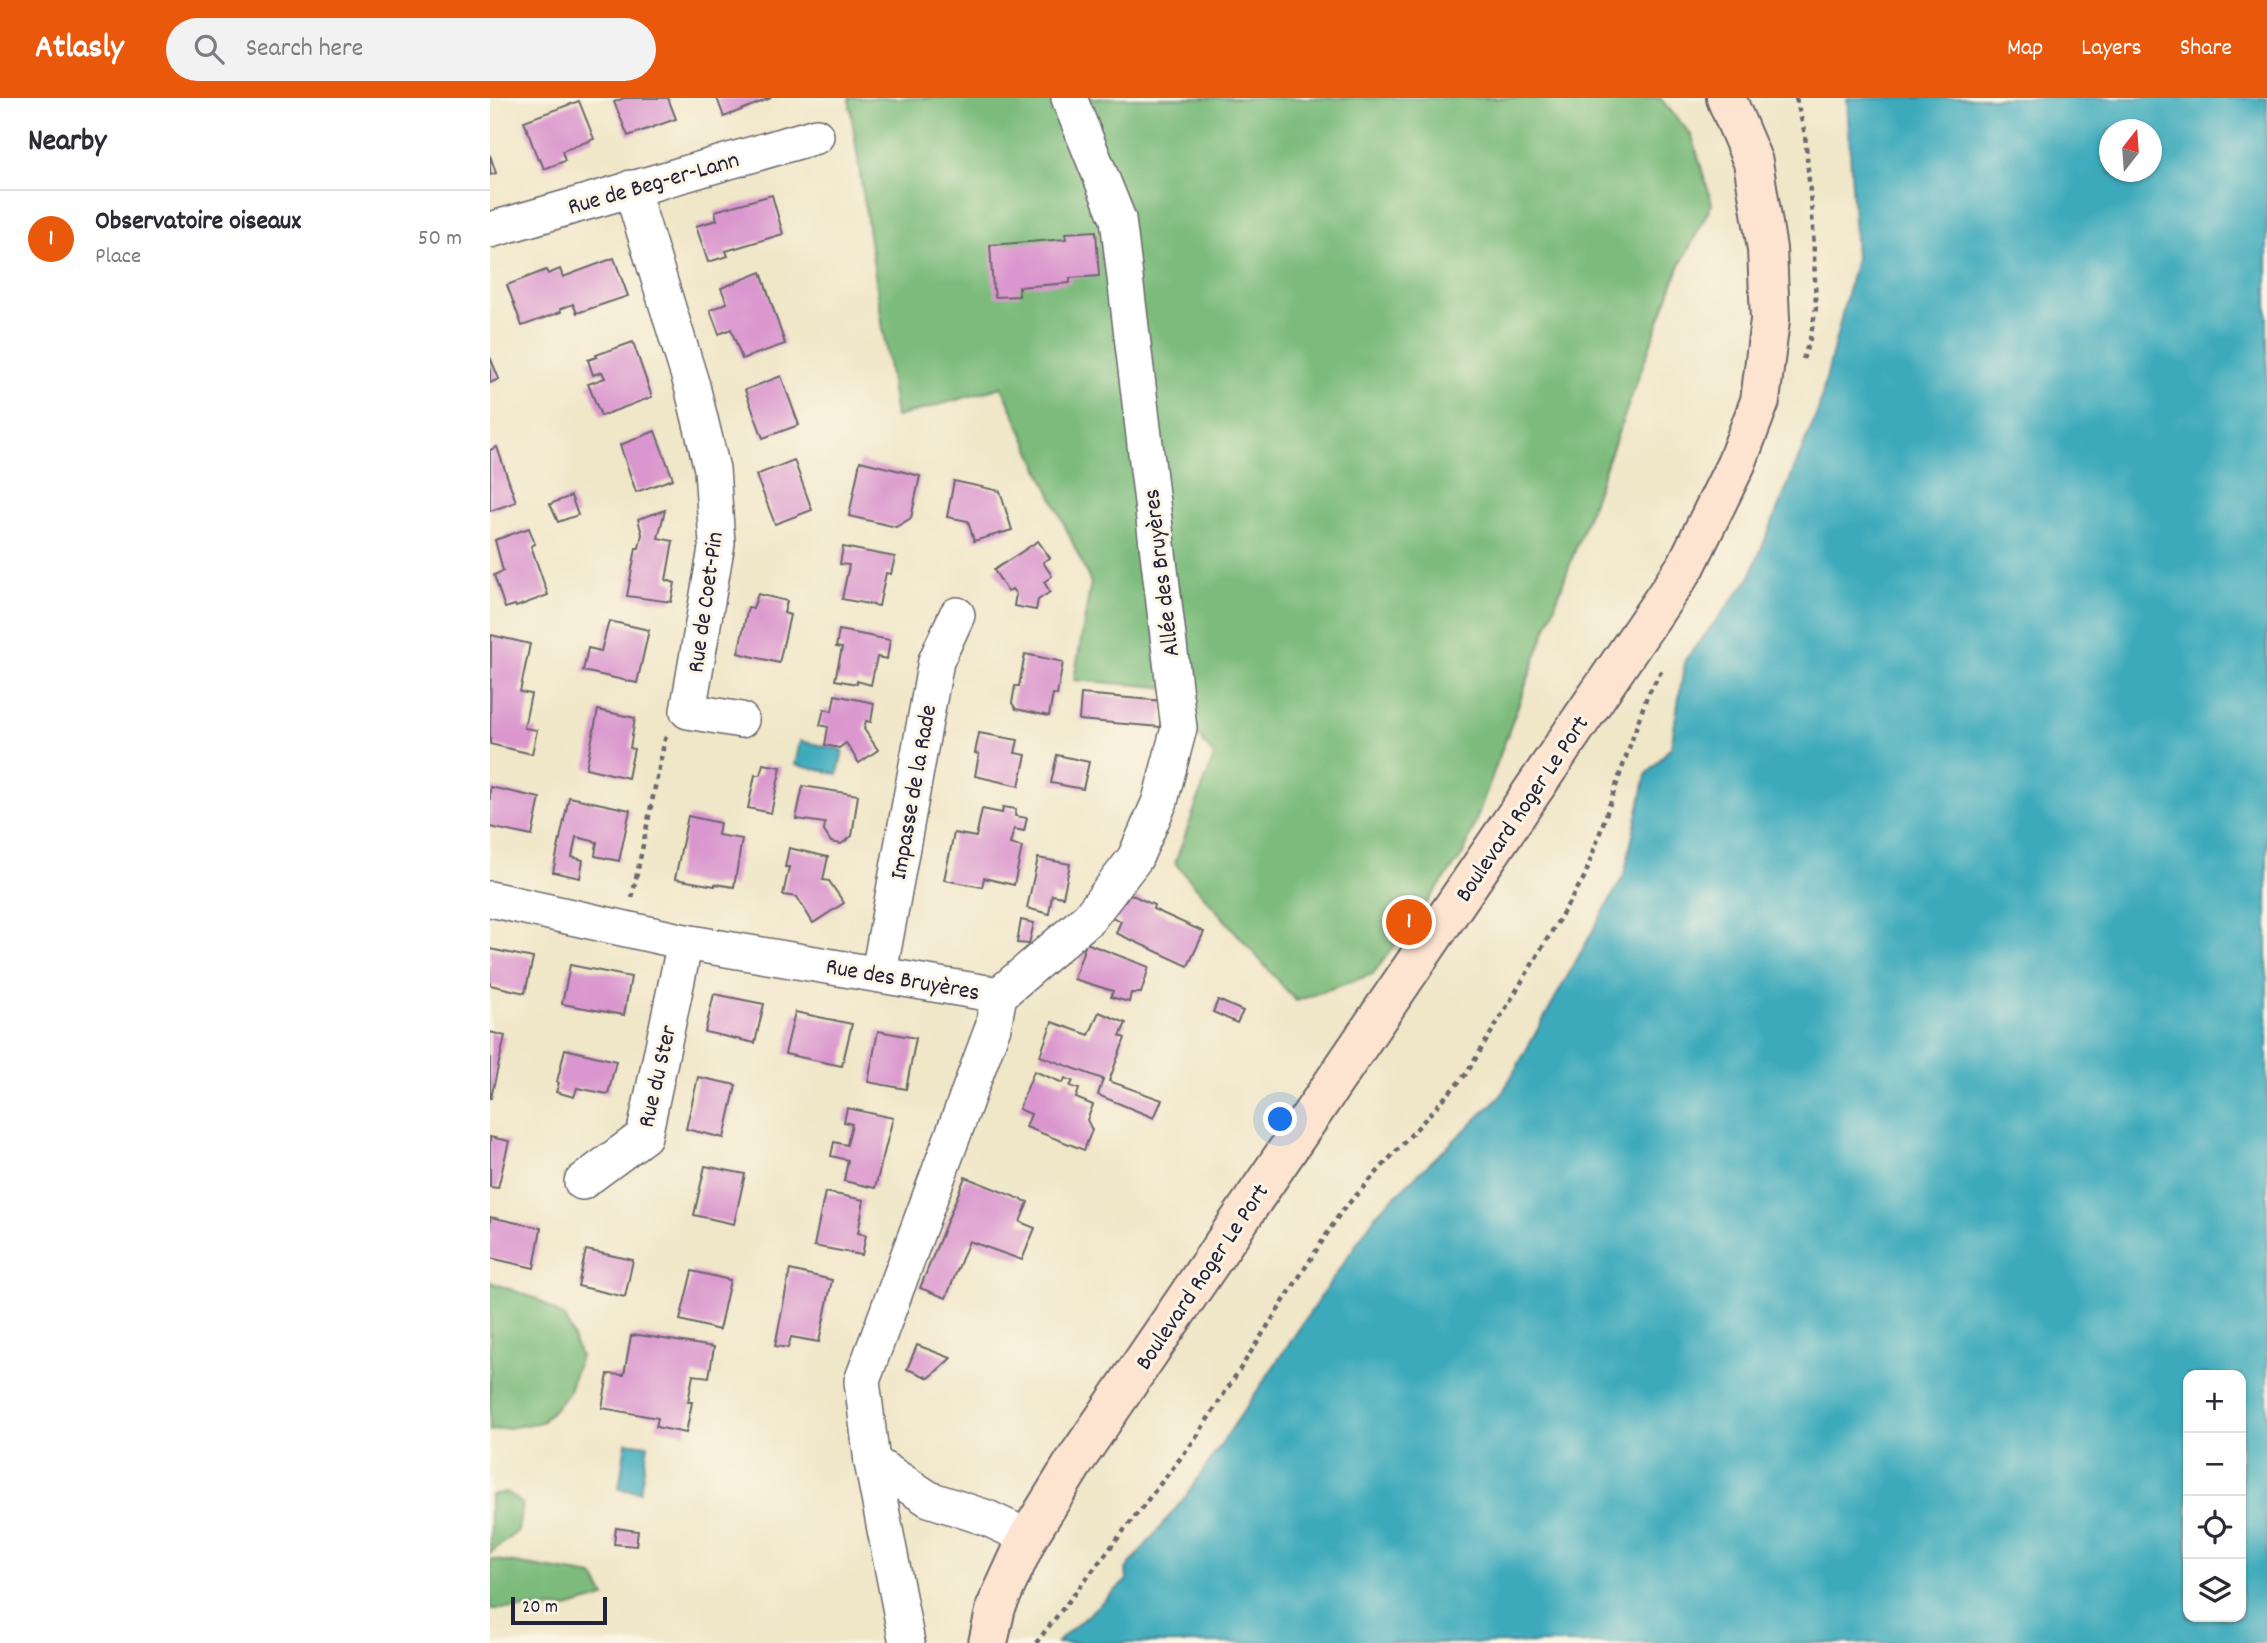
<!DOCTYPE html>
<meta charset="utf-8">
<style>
body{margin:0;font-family:Dekko,sans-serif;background:#f2f2f3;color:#2b2b33}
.controls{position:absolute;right:21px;bottom:21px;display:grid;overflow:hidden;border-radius:14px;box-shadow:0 2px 5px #0004}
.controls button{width:63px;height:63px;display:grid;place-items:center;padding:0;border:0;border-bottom:2px solid #e1e1e2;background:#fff;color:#2b2b33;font:35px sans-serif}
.compass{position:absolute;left:1609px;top:21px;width:63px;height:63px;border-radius:50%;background:#fff;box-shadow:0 2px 5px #0004;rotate:17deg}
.scale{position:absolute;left:21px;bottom:18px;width:96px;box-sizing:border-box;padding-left:7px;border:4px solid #22223b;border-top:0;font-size:19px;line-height:24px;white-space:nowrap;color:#22223b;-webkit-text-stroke:5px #fcf5e5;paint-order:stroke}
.you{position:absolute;left:791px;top:1022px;width:24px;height:24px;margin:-18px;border:5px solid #fff;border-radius:50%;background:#1a73e8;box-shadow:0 0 0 10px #1a73e833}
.badge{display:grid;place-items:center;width:46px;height:46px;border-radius:50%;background:#ea580c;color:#fff;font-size:23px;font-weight:700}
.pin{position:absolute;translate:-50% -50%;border:4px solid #fff;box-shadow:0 2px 7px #0006}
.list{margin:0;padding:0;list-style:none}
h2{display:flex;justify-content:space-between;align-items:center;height:91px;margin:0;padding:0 28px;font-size:30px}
h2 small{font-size:23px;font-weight:400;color:#7c7c81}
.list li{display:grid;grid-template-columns:46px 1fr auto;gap:21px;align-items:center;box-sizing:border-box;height:98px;padding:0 28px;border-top:2px solid #e1e1e2}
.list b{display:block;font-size:26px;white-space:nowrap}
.list p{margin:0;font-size:23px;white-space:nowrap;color:#7c7c81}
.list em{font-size:23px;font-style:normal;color:#7c7c81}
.icon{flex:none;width:38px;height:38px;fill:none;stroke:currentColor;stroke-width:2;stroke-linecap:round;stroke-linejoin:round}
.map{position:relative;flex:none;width:1777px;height:1545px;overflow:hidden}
header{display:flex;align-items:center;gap:42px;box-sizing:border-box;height:98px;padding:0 35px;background:#ea580c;color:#fff}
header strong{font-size:33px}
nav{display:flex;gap:38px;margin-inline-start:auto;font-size:24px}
.search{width:490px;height:63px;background:#f2f2f3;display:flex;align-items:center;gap:18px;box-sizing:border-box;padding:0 24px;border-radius:38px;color:#7c7c81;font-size:26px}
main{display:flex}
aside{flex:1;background:#fff}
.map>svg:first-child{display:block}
</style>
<header>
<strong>Atlasly</strong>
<div class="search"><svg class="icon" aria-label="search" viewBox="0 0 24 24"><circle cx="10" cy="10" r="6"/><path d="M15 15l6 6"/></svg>Search here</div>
<nav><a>Map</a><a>Layers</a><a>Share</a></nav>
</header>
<main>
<aside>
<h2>Nearby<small></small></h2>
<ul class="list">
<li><span class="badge">1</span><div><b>Observatoire oiseaux</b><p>Place</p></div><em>50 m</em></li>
</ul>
</aside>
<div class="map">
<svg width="1777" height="1545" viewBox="0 0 1777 1545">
<rect width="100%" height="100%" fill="#fcf5e5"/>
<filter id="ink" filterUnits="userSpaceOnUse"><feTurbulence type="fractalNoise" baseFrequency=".0143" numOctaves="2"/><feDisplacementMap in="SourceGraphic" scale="14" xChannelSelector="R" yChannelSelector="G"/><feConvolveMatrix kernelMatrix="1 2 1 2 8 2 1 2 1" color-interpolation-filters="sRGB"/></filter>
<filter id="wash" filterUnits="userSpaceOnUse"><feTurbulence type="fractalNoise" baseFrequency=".00686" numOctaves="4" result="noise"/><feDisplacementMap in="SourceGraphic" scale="28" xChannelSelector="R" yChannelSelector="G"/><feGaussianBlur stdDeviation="1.57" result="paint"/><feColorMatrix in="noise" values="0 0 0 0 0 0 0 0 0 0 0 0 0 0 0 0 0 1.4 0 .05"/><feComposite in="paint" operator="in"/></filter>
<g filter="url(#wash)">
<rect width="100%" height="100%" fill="#f0e6c8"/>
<g fill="#7cbb7b" stroke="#4f6e5b" stroke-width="2">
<polygon points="359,0 1170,0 1202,38 1222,106 1189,169 974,755 883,876 806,903 685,765 724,658 672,589 584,582 601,485 512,289 406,319"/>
<polygon points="0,1184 47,1201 76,1221 90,1258 78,1296 52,1324 0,1333"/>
<polygon points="17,1394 32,1406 28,1433 0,1455 0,1397"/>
<polygon points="0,1461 103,1478 115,1499 77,1510 0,1511"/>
</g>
<g fill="#3daabc" stroke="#30667c" stroke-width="2" fill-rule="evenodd">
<path d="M 1357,0 L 1777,0 L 1777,1545 L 566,1545 L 637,1482 L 636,1471 L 696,1398 L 888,1114 L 1010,999 L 1134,777 L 1156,677 L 1181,649 L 1195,562 L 1259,481 L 1328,313 L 1366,160 ZM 1619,32 L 1661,32 L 1661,74 L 1619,74 ZM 1751,1277 L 1751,1519 L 1698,1519 L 1698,1277 Z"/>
<polygon points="310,643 353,652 348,676 305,667"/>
<polygon points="136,1344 158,1347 150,1394 129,1391"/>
</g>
<g id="blocks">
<g fill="#da96ce">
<polygon points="134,0 178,0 186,21 138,38 124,4"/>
<polygon points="227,0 281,0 234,19"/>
<polygon points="89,3 104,41 72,53 75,63 54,71 50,61 48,62 34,23"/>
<polygon points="0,57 6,75 0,77"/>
<polygon points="282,97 293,136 236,153 238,158 218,164 206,128 227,122 225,113"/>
<polygon points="606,133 609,178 580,180 580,185 529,189 529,198 505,199 504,191 503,191 500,147 576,141 575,135"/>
<polygon points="124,160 138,198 87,215 83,206 70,211 71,214 32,228 17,187 56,172 58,176 70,171 73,179"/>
<polygon points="271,174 295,246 252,261 241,231 229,236 220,212 237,205 231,190"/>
<polygon points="143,244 162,299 111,318 98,286 115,280 112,274 103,277 98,262 107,259 106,257"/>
<polygon points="0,259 9,281 0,285"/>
<polygon points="291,278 309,327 273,340 255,292"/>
<polygon points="165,333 183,381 146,394 130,347"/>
<polygon points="7,349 26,404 0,413 0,352"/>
<polygon points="304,362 322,412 285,426 266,377"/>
<polygon points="370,363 430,378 421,420 406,429 359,418"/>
<polygon points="464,383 510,393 522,432 484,443 478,423 457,419"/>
<polygon points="81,398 88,417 68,424 60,406"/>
<polygon points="175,412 168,440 183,443 176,482 185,485 181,504 137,498 146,450 149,450 152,436 148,421"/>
<polygon points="39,430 45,446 41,448 58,497 26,509 25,507 15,510 4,477 13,473 5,442"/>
<polygon points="548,443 560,460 553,464 562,478 554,484 560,494 548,502 546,512 524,508 526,496 522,491 518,494 504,472"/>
<polygon points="353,449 405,459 401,476 396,475 389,508 352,501 359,467 350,466"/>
<polygon points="268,496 297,503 294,515 300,517 289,565 248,555 258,509 263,510"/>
<polygon points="119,523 159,532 147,585 93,573 98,550 111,553"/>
<polygon points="349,532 400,542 397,561 387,559 381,587 367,583 367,586 345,582 352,550 346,549"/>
<polygon points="1,537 40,546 30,594 41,596 34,630 47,632 42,656 0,646"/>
<polygon points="535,556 573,564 567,597 563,596 559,618 526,611 522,605 525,588 529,588"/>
<polygon points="591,596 674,603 670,629 589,622"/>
<polygon points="345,597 384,605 381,624 376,623 374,631 388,652 369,665 356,645 349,650 335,647 338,629 330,627 334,611 342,613"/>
<polygon points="108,612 145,620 140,650 144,651 138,680 96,670"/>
<polygon points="489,635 528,642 525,655 536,657 529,688 485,678 489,656 485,655"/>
<polygon points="567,657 599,664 593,691 561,685"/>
<polygon points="273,666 291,669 281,715 258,710 265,677 270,677"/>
<polygon points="313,688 368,697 362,738 351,746 341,744 334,733 335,725 306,721"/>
<polygon points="0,689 50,700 42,738 0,729"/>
<polygon points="79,699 140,712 129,763 105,758 107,744 86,739 82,759 93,762 90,780 63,774"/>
<polygon points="513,709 526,711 525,718 537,720 534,733 524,731 520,746 532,749 524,787 494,780 492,789 454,782 464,735 486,739 492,711 512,715"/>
<polygon points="198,718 230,725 228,737 252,741 244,789 225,786 225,788 185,781"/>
<polygon points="299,750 338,759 333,782 339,783 354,805 323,825 307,799 293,797 299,769 295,769"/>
<polygon points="548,760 580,766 573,799 562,797 559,816 537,810"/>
<polygon points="638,795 664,807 663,811 714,834 698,868 626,835 631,823 621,819"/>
<polygon points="531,822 544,825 539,846 527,845"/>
<polygon points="596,845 659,869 651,895 641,895 639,904 621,899 623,893 584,881"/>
<polygon points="0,851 43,860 35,895 0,887"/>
<polygon points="80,867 141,879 134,917 72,906"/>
<polygon points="224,896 274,906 265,945 215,934"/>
<polygon points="728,902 753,913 747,925 723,914"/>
<polygon points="305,914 362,926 352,968 295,956"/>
<polygon points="609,914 636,925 630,938 635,940 619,983 672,1002 664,1020 608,997 613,981 550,958 562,924 599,937"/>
<polygon points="388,933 426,940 416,991 378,984"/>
<polygon points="0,934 15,938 1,1000 0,1000"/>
<polygon points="75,951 126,963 118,996 87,990 84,999 66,994 69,985 67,984"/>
<polygon points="544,973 573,985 575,980 583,983 580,988 589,991 586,1000 603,1007 597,1022 602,1032 594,1052 536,1029 541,1016 529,1011"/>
<polygon points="208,979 246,987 234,1040 196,1031"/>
<polygon points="357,1010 403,1020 385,1090 354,1083 358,1062 341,1058 344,1044 357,1047 362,1026 354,1024"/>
<polygon points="0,1039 19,1043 8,1090 0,1089"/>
<polygon points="215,1068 255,1076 244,1126 204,1117"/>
<polygon points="475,1079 538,1104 530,1124 545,1130 532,1162 479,1143 456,1200 430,1190"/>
<polygon points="335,1094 374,1102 368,1135 376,1137 372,1157 324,1148"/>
<polygon points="0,1119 51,1130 44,1170 0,1160"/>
<polygon points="96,1152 143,1162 135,1199 88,1188"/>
<polygon points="300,1172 342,1182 329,1244 301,1239 298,1250 285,1248"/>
<polygon points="202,1173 240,1182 229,1232 190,1222"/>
<polygon points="149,1237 224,1249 219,1279 203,1277 198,1304 202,1304 196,1335 166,1329 168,1320 112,1310 118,1276 134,1277 141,1238"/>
<polygon points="427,1247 461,1260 439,1280 417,1271"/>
<polygon points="126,1430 148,1433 146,1448 124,1446"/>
</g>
</g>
</g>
<g filter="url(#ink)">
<use href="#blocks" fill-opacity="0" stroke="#6a676c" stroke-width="2"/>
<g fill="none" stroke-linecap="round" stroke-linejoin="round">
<defs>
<g id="street">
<polyline points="141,90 202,288 222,371 227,445 198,613 251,622"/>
<polyline points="0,132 326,38"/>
<polyline points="0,801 195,844 509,897 503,929 372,1283 382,1364 417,1545"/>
<polyline points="389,875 446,563 467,517"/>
<polyline points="509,897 599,820 645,760 670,703 689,630 628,121 579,0"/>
<polyline points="92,1084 154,1038 195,844"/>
<polyline points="382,1364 439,1401 497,1420 538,1439"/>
</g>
<polyline id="secondary" points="498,1545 506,1509 538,1439 583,1366 1196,468 1246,366 1270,303 1280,222 1277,151 1263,64 1236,0"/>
</defs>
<use href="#street" stroke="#6a676c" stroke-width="38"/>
<use href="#secondary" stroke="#6a676c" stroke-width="42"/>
<g stroke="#6a676c" stroke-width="4.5" stroke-dasharray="5 5" stroke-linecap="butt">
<polyline points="1306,0 1315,36 1323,130 1326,210 1320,241 1313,261"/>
<polyline points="142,800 175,641 177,638"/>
<polyline points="546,1545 703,1344 851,1114 977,975 1095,778 1157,598 1173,570"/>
</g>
<use href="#street" stroke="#fff" stroke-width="35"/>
<use href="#secondary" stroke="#fde4d1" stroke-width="38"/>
</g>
</g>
<g text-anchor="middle" stroke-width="6" stroke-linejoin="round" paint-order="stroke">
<g font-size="24" fill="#22223b" stroke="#fcf5e5">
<text transform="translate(163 84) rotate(-16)" y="8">Rue de Beg-er-Lann</text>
<text transform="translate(670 475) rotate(-97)" y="8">Allée des Bruyères</text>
<text transform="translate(214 504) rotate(-82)" y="8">Rue de Coet-Pin</text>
<text transform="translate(422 694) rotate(-80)" y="8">Impasse de la Rade</text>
<text transform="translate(1031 710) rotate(-56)" y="8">Boulevard Roger Le Port</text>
<text transform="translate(413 880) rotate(10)" y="8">Rue des Bruyères</text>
<text transform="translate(166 978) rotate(-77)" y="8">Rue du Ster</text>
<text transform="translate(711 1178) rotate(-56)" y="8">Boulevard Roger Le Port</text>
</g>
</g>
</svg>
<div class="controls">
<button>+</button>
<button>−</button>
<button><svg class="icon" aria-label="locate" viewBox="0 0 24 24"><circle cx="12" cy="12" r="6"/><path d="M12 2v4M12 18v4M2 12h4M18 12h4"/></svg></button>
<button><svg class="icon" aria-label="layers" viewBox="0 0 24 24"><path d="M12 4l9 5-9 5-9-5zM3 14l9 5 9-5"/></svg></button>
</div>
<svg class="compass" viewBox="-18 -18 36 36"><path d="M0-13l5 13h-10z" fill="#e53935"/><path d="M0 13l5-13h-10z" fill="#7c7c81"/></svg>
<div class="scale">20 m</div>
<div class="you"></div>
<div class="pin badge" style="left:919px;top:824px">1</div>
</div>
</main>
